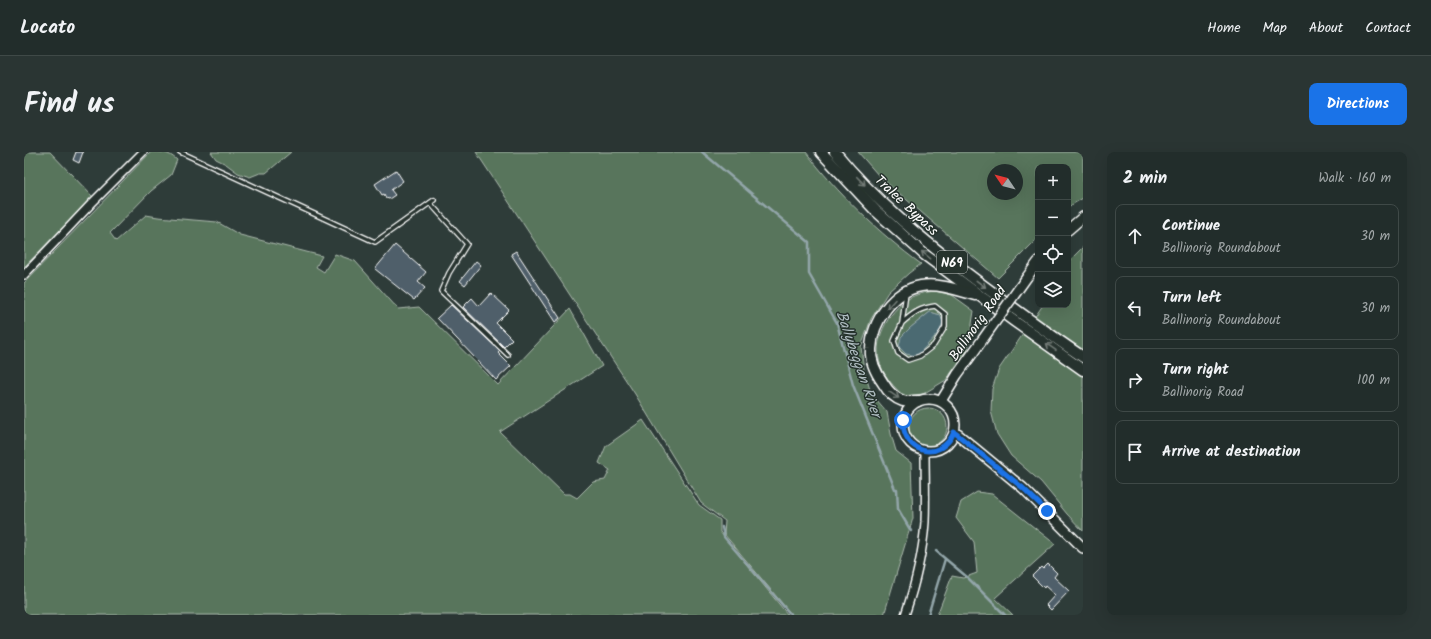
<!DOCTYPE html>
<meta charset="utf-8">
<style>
body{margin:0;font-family:Kalam,sans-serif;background:#2a3533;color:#f1f3f6}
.controls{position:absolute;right:12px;top:12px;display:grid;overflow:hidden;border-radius:8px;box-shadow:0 4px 16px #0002}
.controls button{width:36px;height:36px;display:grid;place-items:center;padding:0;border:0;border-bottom:1px solid #3f4947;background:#222d2b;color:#f1f3f6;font:20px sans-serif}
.compass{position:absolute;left:963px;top:12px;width:36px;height:36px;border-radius:50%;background:#222d2b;box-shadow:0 4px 16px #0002;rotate:305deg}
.stop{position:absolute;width:12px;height:12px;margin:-9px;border:3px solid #1a73e8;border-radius:50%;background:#fff}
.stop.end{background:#1a73e8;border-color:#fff;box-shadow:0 1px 4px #0008}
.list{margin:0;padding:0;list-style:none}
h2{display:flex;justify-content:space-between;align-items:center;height:52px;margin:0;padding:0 16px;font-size:17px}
h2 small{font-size:13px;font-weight:400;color:#a2a8a9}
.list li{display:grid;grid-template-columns:26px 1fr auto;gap:12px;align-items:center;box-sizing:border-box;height:64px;margin:0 8px 8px;padding:0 8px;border:1px solid #3f4947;border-radius:8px}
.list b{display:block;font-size:15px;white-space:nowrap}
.list p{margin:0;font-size:13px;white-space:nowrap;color:#a2a8a9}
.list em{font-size:13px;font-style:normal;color:#a2a8a9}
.icon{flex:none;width:22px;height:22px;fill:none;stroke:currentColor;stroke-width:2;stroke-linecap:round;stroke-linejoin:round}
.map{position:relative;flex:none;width:1059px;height:463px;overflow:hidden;border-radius:8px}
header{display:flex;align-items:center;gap:24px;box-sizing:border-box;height:56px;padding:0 20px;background:#222d2b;border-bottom:1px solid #3f4947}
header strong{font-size:19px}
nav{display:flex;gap:22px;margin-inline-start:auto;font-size:14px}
.intro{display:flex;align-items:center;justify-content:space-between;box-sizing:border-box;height:96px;padding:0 24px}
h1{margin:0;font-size:28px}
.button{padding:10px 18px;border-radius:8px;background:#1a73e8;color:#fff;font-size:14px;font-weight:700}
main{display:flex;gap:24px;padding:0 24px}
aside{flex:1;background:#222d2b;border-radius:8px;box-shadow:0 4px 16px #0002}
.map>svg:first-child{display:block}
</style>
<header>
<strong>Locato</strong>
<nav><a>Home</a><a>Map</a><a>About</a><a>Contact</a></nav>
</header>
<div class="intro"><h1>Find us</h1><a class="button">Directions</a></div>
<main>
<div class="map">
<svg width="1059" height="463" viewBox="0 0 1059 463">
<rect width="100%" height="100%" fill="#2e3c39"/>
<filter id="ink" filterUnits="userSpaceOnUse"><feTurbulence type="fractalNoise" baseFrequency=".025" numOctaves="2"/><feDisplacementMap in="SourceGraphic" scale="8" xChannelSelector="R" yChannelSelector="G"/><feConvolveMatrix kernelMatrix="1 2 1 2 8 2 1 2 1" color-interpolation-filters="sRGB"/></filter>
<g filter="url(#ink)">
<g fill="#58755c" stroke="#acbaae" fill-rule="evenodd">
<polygon points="0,0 26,0 69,45 0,115"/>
<path d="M 127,0 C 139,0 144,0 153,8 L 147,23 L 127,39 L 86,81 L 92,89 L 122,63 L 134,65 L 193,70 L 216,83 L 298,104 L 292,115 L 300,120 L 311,102 L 331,109 L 374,157 L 395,155 L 474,233 L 546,157 L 578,214 L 476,280 L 540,342 L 546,342 L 553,346 L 569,330 L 581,328 L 586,318 L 575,311 L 582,294 L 619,268 L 675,353 L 696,368 L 696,380 L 764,463 L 0,463 L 0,131 Z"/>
<polygon points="187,0 267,0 242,21 236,21 226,25 214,21 202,12 192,7"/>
<path d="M 452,0 L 782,0 C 812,40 857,83 897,112 L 885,121 L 864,140 L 847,167 L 837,195 L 840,218 L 847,241 L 863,260 L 867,282 L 872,299 L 887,311 L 889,366 L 860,463 L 768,463 L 700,382 L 701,369 L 677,351 L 611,242 Z"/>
<path d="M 834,0 L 1059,0 L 1059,46 L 1044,55 L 1044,15 L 1014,15 L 1014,86 L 974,126 L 855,24 ZM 969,18 L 993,18 L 993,42 L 969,42 Z"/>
<polygon points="1059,95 1059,379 1043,362 1017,330 987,304 973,282 967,259 968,237 975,217 1019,153 1044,153 1044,110"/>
<path d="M 911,139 L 928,143 L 950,159 L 944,197 L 922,228 L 899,242 L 879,244 C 871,235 861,226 857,214 C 847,190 864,160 884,147 C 892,142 902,140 911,139 ZM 906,160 L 916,163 L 877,185 L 886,176 Z"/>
<circle cx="904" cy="275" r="19"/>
<polygon points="953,340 968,342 1031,392 971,446 989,463 913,463 928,424 939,426 953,421 950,390 932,366 937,350"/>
</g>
<polygon fill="#4b6a72" stroke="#93a6aa" points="906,160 916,163 919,170 916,179 893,204 882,202 875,195 877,185 886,176"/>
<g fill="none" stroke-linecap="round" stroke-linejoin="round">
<g stroke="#93a6aa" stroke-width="2.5">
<polyline points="678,0 785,90 785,122 813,171 829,233 871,337 873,337 874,357 887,379"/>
<polyline points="698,375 700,385 767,463"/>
<polyline points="912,399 943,425 981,463"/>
<polyline points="904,463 921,407"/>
</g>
</g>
<g fill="#505f6b" stroke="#fff">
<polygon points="52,0 59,0 55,11 49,8"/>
<polygon points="372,18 379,29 367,38 371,43 365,47 362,46 360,42 358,43 351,32"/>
<polygon points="371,93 402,120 394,130 401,136 390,148 351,117"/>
<polygon points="492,99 536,166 531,170 487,102"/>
<polygon points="452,109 457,113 441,133 436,129"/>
<polygon points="467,141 485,158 472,171 488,187 480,195 439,155 448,146 455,154"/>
<polygon points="427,153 476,199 474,201 487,214 472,228 413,166"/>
<polygon points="1024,412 1033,421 1030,425 1045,439 1027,458 1022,453 1031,443 1021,434 1020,436 1008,424 1017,415 1019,417"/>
</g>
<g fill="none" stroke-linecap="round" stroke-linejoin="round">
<defs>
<g id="lane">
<polyline points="156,0 351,90 410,48"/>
<polyline points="406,51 443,92 425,121 417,139 484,203"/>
<path d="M 878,171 C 889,161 896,156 911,154 L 921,162 L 921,175 L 910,193 L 896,204 L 884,208 L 874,201 L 870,189 L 878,171 L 882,141"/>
</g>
<g id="street">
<polyline points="0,123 68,51 119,0"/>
<path d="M 881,463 C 891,433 899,401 901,370 C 902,346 901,323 901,299"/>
</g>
<g id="secondary">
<polyline points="1044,78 1059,65"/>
<polyline points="1003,125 1014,110"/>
<circle cx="905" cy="273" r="26"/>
<polyline points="917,249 933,223 959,187"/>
<polyline points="931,280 999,336 1059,396"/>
</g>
<g id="primary">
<polyline points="797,0 852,59 901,103 990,169 1059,218"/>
<path d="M 811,0 C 852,50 901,90 953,129 C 988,155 1023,181 1059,205"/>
<path d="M 894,249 C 889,249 883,250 879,249 C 870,246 863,238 859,231 C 852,221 846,208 847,197 C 848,169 869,139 897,134 C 915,131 934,138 951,143"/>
</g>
</defs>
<use href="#lane" stroke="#fff" stroke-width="6"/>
<use href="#street" stroke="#fff" stroke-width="10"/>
<use href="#secondary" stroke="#fff" stroke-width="12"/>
<use href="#primary" stroke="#fff" stroke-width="13"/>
<use href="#lane" stroke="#26332d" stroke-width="3.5"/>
<use href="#street" stroke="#26332d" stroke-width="7"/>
<use href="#secondary" stroke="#26332d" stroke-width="9"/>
<use href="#primary" stroke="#26332d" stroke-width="10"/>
<defs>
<polyline id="secondary-bridge" points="959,187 1003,125"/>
</defs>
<use href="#secondary-bridge" stroke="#fff" stroke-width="12" stroke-linecap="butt"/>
<use href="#secondary-bridge" stroke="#26332d" stroke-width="9"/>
</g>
<defs><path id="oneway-shaft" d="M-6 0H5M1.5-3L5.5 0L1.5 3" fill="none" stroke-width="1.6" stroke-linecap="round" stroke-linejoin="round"/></defs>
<g stroke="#727a76">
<use href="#oneway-shaft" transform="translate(837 29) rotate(46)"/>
<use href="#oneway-shaft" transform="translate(902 103) rotate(-141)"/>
<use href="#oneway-shaft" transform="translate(957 132) rotate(37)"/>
<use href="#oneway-shaft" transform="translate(867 152) rotate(132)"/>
<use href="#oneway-shaft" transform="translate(1027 195) rotate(-145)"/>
<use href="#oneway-shaft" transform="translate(870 243) rotate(34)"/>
</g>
</g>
<g fill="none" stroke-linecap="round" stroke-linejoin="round" filter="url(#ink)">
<path stroke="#1a73e8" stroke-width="5" d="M 879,268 C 878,302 917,311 930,280 L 999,336 L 1023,359"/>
</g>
<g text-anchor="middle" stroke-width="3" stroke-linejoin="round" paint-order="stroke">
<rect fill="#26332d" stroke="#bec2c0" stroke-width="1" x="913" y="99" width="30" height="22" rx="3"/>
<g font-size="13" font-weight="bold" fill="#fff">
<text x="928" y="115">N69</text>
</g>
<g font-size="14" fill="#fff" stroke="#26332d">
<text transform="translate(883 53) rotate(43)" y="5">Tralee Bypass</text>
<text transform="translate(953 171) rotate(-55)" y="5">Ballinorig Road</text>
</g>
<g font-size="15" font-style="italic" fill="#aebcc0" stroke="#26332d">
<text transform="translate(835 212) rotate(71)" y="5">Ballybeggan River</text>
</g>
</g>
</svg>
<div class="controls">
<button>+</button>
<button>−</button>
<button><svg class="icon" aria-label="locate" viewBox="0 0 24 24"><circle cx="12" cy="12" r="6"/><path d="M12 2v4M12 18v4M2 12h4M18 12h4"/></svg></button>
<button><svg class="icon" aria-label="layers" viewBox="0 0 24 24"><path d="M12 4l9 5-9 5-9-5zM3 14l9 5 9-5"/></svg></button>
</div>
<svg class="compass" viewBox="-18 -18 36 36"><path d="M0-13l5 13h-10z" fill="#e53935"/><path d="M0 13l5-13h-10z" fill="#a2a8a9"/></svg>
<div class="stop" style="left:879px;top:268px"></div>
<div class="stop end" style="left:1023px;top:359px"></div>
</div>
<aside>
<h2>2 min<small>Walk · 160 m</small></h2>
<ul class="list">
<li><svg class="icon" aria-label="ahead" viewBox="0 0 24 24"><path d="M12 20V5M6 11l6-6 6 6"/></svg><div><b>Continue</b><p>Ballinorig Roundabout</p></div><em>30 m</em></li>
<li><svg class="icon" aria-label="left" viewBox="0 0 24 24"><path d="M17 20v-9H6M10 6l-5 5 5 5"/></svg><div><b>Turn left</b><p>Ballinorig Roundabout</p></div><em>30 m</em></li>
<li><svg class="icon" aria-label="right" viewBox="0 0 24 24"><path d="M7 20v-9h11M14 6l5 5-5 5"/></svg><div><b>Turn right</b><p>Ballinorig Road</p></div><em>100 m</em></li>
<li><svg class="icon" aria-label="arrive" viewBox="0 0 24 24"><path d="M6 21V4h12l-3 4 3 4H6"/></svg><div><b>Arrive at destination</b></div></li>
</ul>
</aside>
</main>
